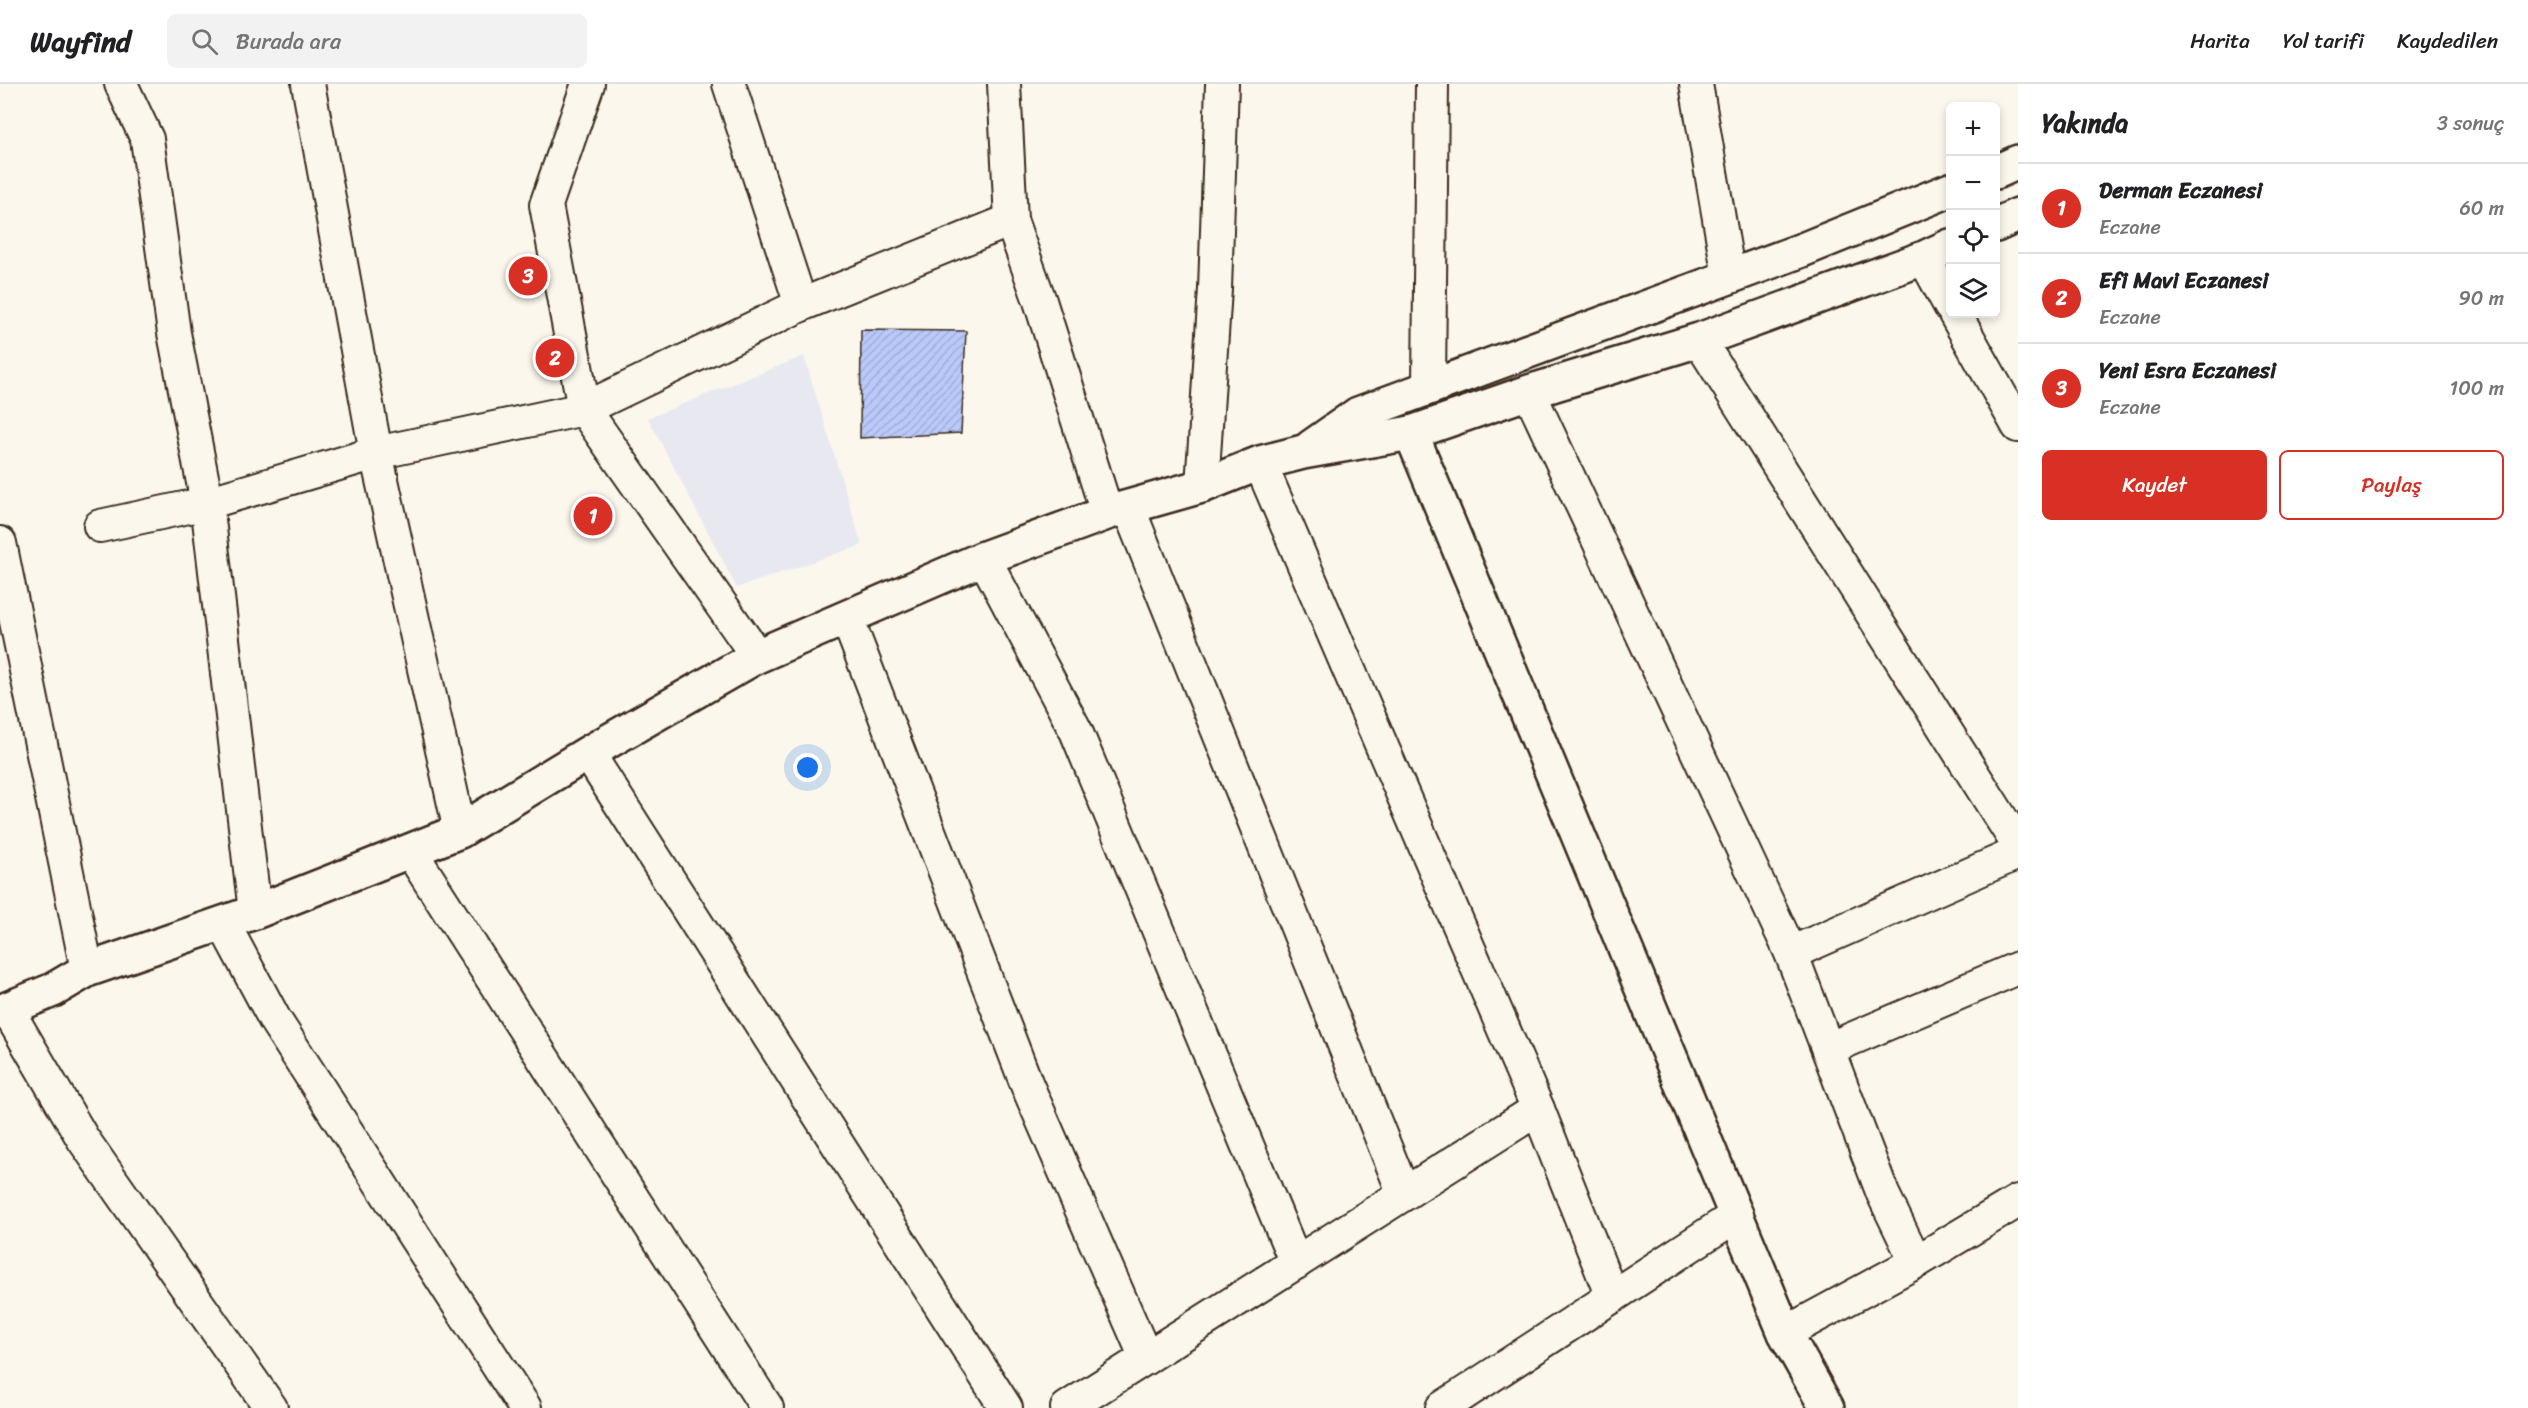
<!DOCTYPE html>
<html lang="tr">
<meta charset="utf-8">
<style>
body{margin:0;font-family:Sriracha,sans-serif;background:#f2f2f2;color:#202124}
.controls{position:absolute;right:18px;top:18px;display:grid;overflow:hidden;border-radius:9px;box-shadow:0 3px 9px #0003}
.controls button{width:54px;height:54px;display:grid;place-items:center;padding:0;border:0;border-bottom:2px solid #e0e0e0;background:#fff;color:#202124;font:30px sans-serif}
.you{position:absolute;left:808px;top:684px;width:21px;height:21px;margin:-15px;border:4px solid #fff;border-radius:50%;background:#1a73e8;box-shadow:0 0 0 9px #1a73e833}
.badge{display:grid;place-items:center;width:39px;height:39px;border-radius:50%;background:#d93025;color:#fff;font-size:20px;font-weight:700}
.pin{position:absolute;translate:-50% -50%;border:3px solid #fff;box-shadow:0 2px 6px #0006}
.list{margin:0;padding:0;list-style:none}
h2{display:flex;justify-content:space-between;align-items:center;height:78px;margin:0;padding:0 24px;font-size:26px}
h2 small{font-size:20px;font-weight:400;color:#757577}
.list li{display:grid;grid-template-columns:39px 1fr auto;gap:18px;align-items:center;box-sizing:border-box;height:90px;padding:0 24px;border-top:2px solid #e0e0e0}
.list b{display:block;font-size:22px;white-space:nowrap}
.list p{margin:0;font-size:20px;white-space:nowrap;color:#757577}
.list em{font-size:20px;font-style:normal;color:#757577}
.actions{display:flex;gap:12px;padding:18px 24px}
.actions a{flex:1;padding:14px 0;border:2px solid #d93025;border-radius:9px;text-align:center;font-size:21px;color:#d93025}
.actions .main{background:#d93025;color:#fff}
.icon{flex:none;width:33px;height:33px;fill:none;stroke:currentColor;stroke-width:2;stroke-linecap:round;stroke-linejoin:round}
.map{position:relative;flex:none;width:2018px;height:1324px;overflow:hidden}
header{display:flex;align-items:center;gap:36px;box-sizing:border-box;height:84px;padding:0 30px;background:#fff;border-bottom:2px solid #e0e0e0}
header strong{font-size:28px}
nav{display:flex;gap:33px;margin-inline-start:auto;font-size:21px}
.search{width:420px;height:54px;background:#f2f2f2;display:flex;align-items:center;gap:15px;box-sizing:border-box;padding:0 21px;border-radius:9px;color:#757577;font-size:22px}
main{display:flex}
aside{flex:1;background:#fff}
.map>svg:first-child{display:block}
</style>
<header>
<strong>Wayfind</strong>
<div class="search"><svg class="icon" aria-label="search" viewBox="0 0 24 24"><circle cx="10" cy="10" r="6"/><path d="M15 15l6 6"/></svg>Burada ara</div>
<nav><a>Harita</a><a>Yol tarifi</a><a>Kaydedilen</a></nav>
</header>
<main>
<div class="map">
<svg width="2018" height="1324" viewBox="0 0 2018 1324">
<defs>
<pattern id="building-hatch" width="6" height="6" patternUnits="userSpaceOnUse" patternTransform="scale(1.5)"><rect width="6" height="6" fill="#bac9fa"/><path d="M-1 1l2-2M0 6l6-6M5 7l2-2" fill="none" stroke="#a1add6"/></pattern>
</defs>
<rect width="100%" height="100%" fill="#fbf7ec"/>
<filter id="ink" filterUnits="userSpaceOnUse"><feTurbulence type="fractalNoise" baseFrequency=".0167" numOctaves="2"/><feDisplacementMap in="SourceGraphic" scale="12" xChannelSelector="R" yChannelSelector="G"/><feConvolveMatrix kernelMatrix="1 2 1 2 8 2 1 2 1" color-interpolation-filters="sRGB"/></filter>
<g filter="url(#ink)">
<polygon fill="#e8e9f0" points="804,272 862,461 737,504 648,334"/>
<polygon fill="url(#building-hatch)" stroke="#3b2a1e" stroke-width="1.5" points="861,246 966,247 961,349 860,354"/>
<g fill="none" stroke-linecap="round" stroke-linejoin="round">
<defs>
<g id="minor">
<polyline points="121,0 147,55 174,249 207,419 255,828"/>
<polyline points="308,0 376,369 460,747"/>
<polyline points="588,0 546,121 584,325 757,572"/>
<polyline points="729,0 801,221"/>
<polyline points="1004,0 1011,136 1040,217 1107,429"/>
<polyline points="1696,0 1729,193"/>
<polyline points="1924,174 1950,222"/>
<polyline points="1955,230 2018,342"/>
<polyline points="1699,256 2018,761"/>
<polyline points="1429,302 1432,0"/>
<polyline points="1529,308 1791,869 1883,1110 1916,1178"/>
<polyline points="1260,379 1538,1025 1612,1213"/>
<polyline points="1202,402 1215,205 1222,0"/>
<polyline points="1128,423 1404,1110"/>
<polyline points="100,442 207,419 376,369 584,325 801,221 1011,136"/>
<polyline points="0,459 87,886"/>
<polyline points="984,474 1076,647 1296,1179"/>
<polyline points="847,534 1027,1001 1146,1274"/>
<polyline points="588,669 1006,1324"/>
<polyline points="411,768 767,1324"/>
<polyline points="223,839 275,936 525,1324"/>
<polyline points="1791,869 2018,769"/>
<polyline points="7,925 83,1055 271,1324"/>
<polyline points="1828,965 2018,884"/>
<polyline points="1785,1249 1916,1178 2018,1117"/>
<polyline points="1067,1324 1538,1025"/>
<polyline points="1442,1324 1737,1131"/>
</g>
<polyline id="tertiary" points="1411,349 1785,1249 1827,1324"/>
<g id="secondary">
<polyline points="1996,88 2018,78"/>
<polyline points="1996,141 2018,131"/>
<polyline points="1311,363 1358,330 1802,166 1950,106"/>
<polyline points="0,928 53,906 87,886 255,828 460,747 588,669 757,572 984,474 1107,429 1202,402 1260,379 1303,368 1411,349 1529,308 1699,256 1924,174 1950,162"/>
</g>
</defs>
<use href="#minor" stroke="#3b2a1e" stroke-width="36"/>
<use href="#tertiary" stroke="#3b2a1e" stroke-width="38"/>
<use href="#secondary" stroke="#3b2a1e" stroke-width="38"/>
<use href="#minor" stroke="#fbf7ec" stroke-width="32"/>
<use href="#tertiary" stroke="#fbf7ec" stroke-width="33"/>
<use href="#secondary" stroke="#fbf7ec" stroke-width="33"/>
</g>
</g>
</svg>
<div class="controls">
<button>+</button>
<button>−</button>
<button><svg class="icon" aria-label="locate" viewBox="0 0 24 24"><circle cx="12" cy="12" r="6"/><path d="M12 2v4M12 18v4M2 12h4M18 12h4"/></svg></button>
<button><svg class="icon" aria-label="layers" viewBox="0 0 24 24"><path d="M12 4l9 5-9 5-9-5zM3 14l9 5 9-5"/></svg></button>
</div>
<div class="you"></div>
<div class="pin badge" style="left:593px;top:432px">1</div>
<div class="pin badge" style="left:555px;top:274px">2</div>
<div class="pin badge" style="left:528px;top:192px">3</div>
</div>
<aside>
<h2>Yakında<small>3 sonuç</small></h2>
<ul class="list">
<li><span class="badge">1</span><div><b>Derman Eczanesi</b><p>Eczane</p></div><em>60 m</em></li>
<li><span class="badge">2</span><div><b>Efi Mavi Eczanesi</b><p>Eczane</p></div><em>90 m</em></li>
<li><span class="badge">3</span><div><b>Yeni Esra Eczanesi</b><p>Eczane</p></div><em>100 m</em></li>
</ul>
<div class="actions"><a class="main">Kaydet</a><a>Paylaş</a></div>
</aside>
</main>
